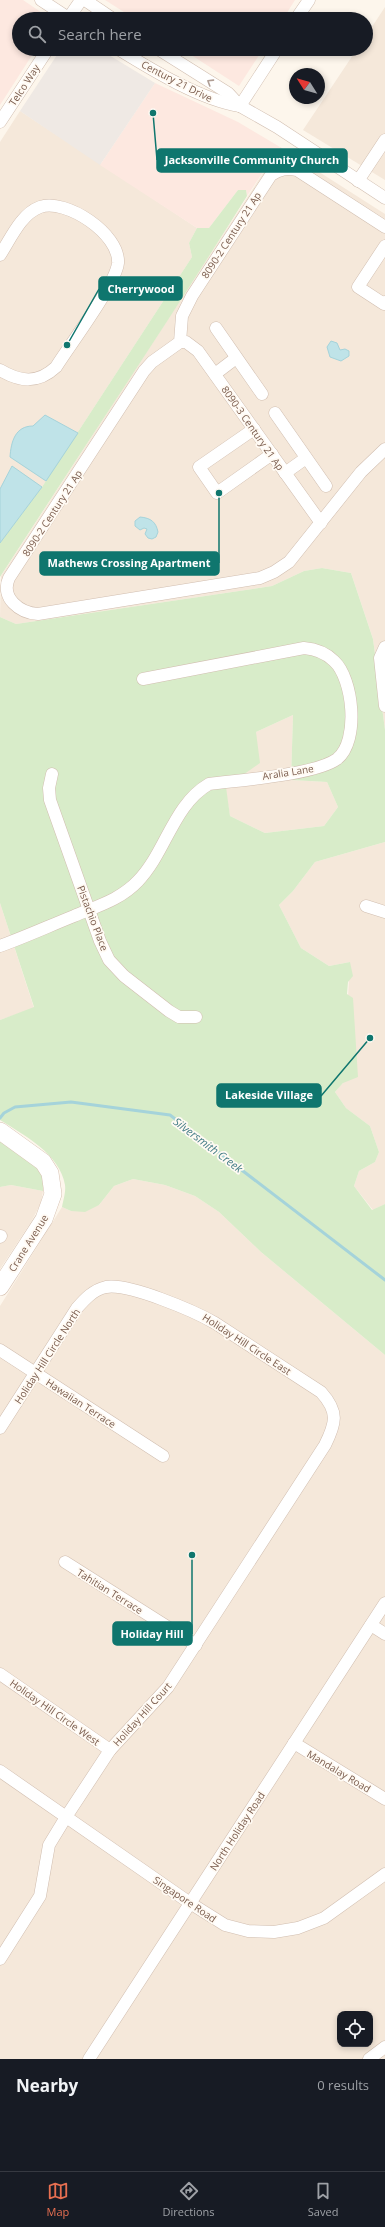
<!DOCTYPE html>
<style>
body{margin:0;font-family:"Open Sans",sans-serif;background:#20242c;color:#f1f3f6}
.controls{position:absolute;right:12px;bottom:12px;display:grid;overflow:hidden;border-radius:8px;box-shadow:0 2px 6px #0003}
.controls button{width:36px;height:36px;display:grid;place-items:center;padding:0;border:0;border-bottom:1px solid #363941;background:#171b24;color:#f1f3f6;font:20px sans-serif}
.compass{position:absolute;left:289px;top:68px;width:36px;height:36px;border-radius:50%;background:#171b24;box-shadow:0 2px 6px #0003;rotate:307deg}
.list{margin:0;padding:0;list-style:none}
h2{display:flex;justify-content:space-between;align-items:center;height:52px;margin:0;padding:0 16px;font-size:17px}
h2 small{font-size:13px;font-weight:400;color:#9ea1a6}
.icon{flex:none;width:22px;height:22px;fill:none;stroke:currentColor;stroke-width:2;stroke-linecap:round;stroke-linejoin:round}
.map{position:relative;flex:none;width:385px;height:2059px;overflow:hidden}
.search{position:absolute;background:#171b24;box-shadow:0 2px 6px #0003;left:12px;right:12px;top:12px;height:44px;display:flex;align-items:center;gap:10px;box-sizing:border-box;padding:0 14px;border-radius:22px;color:#9ea1a6;font-size:15px}
.sheet{height:112px;background:#171b24}
nav{display:flex;justify-content:space-around;align-items:center;box-sizing:border-box;height:56px;border-top:1px solid #363941;background:#171b24;font-size:11px;color:#9ea1a6}
nav a{display:grid;justify-items:center;gap:2px}
nav .on{color:#e76f51}
.map>svg:first-child{display:block}
</style>
<div class="map">
<svg width="385" height="2059" viewBox="0 0 385 2059">
<rect width="100%" height="100%" fill="#fdf6ec"/>
<g fill="#f5e8da" fill-rule="evenodd">
<polygon points="385,7 385,180 303,130 357,49 366,49 366,36"/>
<polygon points="20,111 197,228 189,243 192,257 42,487 0,543 0,142"/>
<polygon points="280,147 385,214 385,730 373,639 351,573 322,568 304,571 272,586 16,624 0,617 1,576"/>
<polygon points="293,715 291,780 327,782 338,807 324,826 265,833 230,816 225,787 256,732"/>
<polygon points="385,842 385,1204 373,1210 354,1186 359,1171 375,1162 379,1152 370,1126 346,1108 335,1092 343,1083 350,962 329,966 301,948 279,905 293,891 315,862"/>
<polygon points="0,903 34,1008 0,1020"/>
<path d="M 133,1179 L 165,1185 L 195,1196 L 219,1212 L 261,1252 L 385,1355 L 385,2059 L 0,2059 L 0,1306 L 62,1207 L 71,1211 L 99,1205 L 114,1186 ZM 340,2014 L 370,2014 L 370,2044 L 340,2044 Z"/>
<polygon points="11,1185 43,1191 41,1203 31,1222 0,1269 0,1187"/>
</g>
<g fill="#fde8e0">
<polygon points="0,0 23,0 51,19 19,19 19,49 36,49 0,105"/>
<polygon points="105,0 295,0 283,19 135,19"/>
<polygon points="182,49 263,49 239,86"/>
<polygon points="155,83 238,122 280,147 247,196 246,190 238,190 209,228 197,228 100,165"/>
</g>
<polygon fill="#efe9e4" points="61,49 99,49 155,83 100,165 20,111"/>
<g fill="#d8ecc9" fill-rule="evenodd">
<path d="M 238,190 L 246,190 L 247,196 C 167,324 82,450 0,577 L 0,543 L 42,487 L 192,257 L 189,243 L 197,228 L 209,228 Z"/>
<path d="M 322,568 L 351,573 L 373,639 L 385,730 L 385,842 L 315,862 L 293,891 L 279,905 L 301,948 L 329,966 L 350,962 L 353,976 L 348,982 L 347,994 L 353,998 L 358,1077 L 343,1083 L 335,1092 L 346,1108 L 370,1126 L 379,1152 L 375,1162 L 359,1171 L 354,1186 L 372,1210 L 385,1204 L 385,1355 L 261,1252 L 219,1212 L 195,1196 L 165,1185 L 133,1179 L 114,1186 L 99,1205 L 85,1212 L 71,1211 L 62,1207 C 63,1201 66,1192 65,1185 C 60,1154 24,1135 0,1120 L 0,1020 L 34,1007 L 0,903 L 0,617 L 16,624 L 272,586 L 304,571 ZM 293,715 L 291,780 L 327,782 L 338,807 L 324,826 L 265,833 L 230,816 L 226,787 L 260,763 L 256,732 Z"/>
<polygon points="0,1140 34,1163 43,1177 43,1191 11,1185 0,1187"/>
</g>
<g fill="#bfe3e8" stroke="#a5d3da">
<polygon points="331,341 337,343 340,350 345,349 349,351 349,356 341,361 330,357 327,347"/>
<path d="M 45,415 L 78,433 L 46,481 L 10,457 C 11,442 15,426 33,426 Z"/>
<polygon points="12,466 42,487 0,543 0,489"/>
<path d="M 140,517 C 151,518 156,522 158,532 L 156,537 L 152,539 L 148,538 L 145,534 L 147,529 L 144,528 L 140,530 L 135,526 L 135,521 Z"/>
</g>
<g fill="none" stroke-linecap="round" stroke-linejoin="round">
<polyline stroke="#a5d3da" stroke-width="3" points="0,1118 4,1113 15,1107 71,1102 170,1115 385,1280"/>
<defs>
<g id="street">
<polyline points="41,0 70,19"/>
<polyline points="85,0 113,19"/>
<polyline points="68,19 81,0"/>
<polyline points="296,19 309,0"/>
<path d="M 118,49 C 152,70 201,100 240,106"/>
<polyline points="158,49 228,93 240,106 277,127 385,198"/>
<polyline points="240,106 277,49"/>
<polyline points="0,122 48,49"/>
<polyline points="358,181 385,140"/>
<path d="M 385,227 L 297,170 C 286,168 280,169 271,175 L 192,296 L 182,316 L 180,342 L 152,362 L 144,371 L 9,578 C 0,598 20,613 38,614 L 260,578 L 274,572 L 289,562 L 361,472 L 385,449"/>
<polyline points="385,246 358,287 384,304 385,302"/>
<path d="M 0,255 C 11,238 21,214 40,207 C 66,198 120,234 118,263 C 116,284 69,346 56,367 C 38,384 20,382 0,370"/>
<polyline points="216,328 262,394"/>
<polyline points="180,342 186,342 198,351 321,523"/>
<polyline points="215,374 236,358"/>
<polyline points="275,413 326,486"/>
<polyline points="254,429 199,467 217,493 272,454"/>
<polyline points="285,473 306,458"/>
<polyline points="385,647 380,658 385,706"/>
<polyline points="52,774 49,788 50,800 100,941 109,960 124,976 169,1011 179,1017 196,1017"/>
<polyline points="366,906 385,912"/>
<path d="M 0,946 C 25,937 49,926 74,916 C 97,906 120,900 138,881 C 166,852 173,805 209,784 C 239,780 315,775 337,759 C 360,741 353,678 334,661 C 326,653 316,649 304,648 L 143,679"/>
<polyline points="0,1237 1,1236"/>
<polyline points="0,1350 163,1456"/>
<path d="M 0,1428 L 77,1308 C 85,1299 93,1290 106,1287 C 129,1283 194,1311 215,1323 L 321,1392 C 339,1412 336,1423 325,1445 L 168,1687 L 110,1750 L 66,1817 L 49,1845 L 40,1896 L 0,1959"/>
<polyline points="65,1562 196,1645"/>
<polyline points="371,1625 385,1634"/>
<polyline points="0,1674 110,1750"/>
<polyline points="294,1743 385,1799"/>
<polyline points="0,1771 190,1903 225,1925 248,1931 274,1932 298,1928 324,1918 385,1874"/>
<polyline points="89,2059 385,1603"/>
<polyline points="369,2059 385,2047"/>
</g>
<polyline id="secondary" points="0,1131 43,1162 50,1173 53,1194 44,1219 0,1287"/>
</defs>
<use href="#street" stroke="#d1beb0" stroke-width="13"/>
<use href="#secondary" stroke="#d6c0b0" stroke-width="18"/>
<use href="#street" stroke="#fff" stroke-width="12"/>
<use href="#secondary" stroke="#fff" stroke-width="17"/>
</g>
<defs><path id="oneway-chevron" d="M-2-3.5L2.5 0L-2 3.5" fill="none" stroke-width="1.6" stroke-linecap="round" stroke-linejoin="round"/></defs>
<use stroke="#af9d94" href="#oneway-chevron" transform="translate(210 82) rotate(-148)"/>
<g text-anchor="middle" stroke-width="3.5" stroke-linejoin="round" paint-order="stroke">
<g font-size="10" fill="#7a5c4d" stroke="#fffaf3">
<text transform="translate(177 81) rotate(27)" y="4">Century 21 Drive</text>
<text transform="translate(24 85) rotate(-57)" y="4">Telco Way</text>
<text transform="translate(231 235) rotate(-57)" y="4">8090-2 Century 21 Ap</text>
<text transform="translate(253 428) rotate(55)" y="4">8090-3 Century 21 Ap</text>
<text transform="translate(52 513) rotate(-57)" y="4">8090-2 Century 21 Ap</text>
<text transform="translate(288 772) rotate(-9)" y="4">Aralia Lane</text>
<text transform="translate(93 918) rotate(69)" y="4">Pistachio Place</text>
<text transform="translate(28 1243) rotate(-58)" y="4">Crane Avenue</text>
<text transform="translate(247 1344) rotate(33)" y="4">Holiday Hill Circle East</text>
<text transform="translate(47 1356) rotate(-57)" y="4">Holiday Hill Circle North</text>
<text transform="translate(81 1403) rotate(33)" y="4">Hawaiian Terrace</text>
<text transform="translate(110 1591) rotate(32)" y="4">Tahitian Terrace</text>
<text transform="translate(55 1712) rotate(35)" y="4">Holiday Hill Circle West</text>
<text transform="translate(142 1714) rotate(-48)" y="4">Holiday Hill Court</text>
<text transform="translate(339 1771) rotate(31)" y="4">Mandalay Road</text>
<text transform="translate(237 1831) rotate(-57)" y="4">North Holiday Road</text>
<text transform="translate(185 1899) rotate(34)" y="4">Singapore Road</text>
</g>
<g font-size="11" font-style="italic" fill="#437c86" stroke="#fffaf3">
<text transform="translate(208 1145) rotate(37)" y="4">Silversmith Creek</text>
</g>
</g>
<path fill="none" stroke="#0f766e" stroke-width="1.5" d="M153 113L157 160M67 345L99 289M219 493L219 563M370 1038L321 1096M192 1555L192 1634"/>
<g fill="#0f766e" stroke="#fffaf3" stroke-width="1.5">
<circle cx="153" cy="113" r="4"/>
<circle cx="67" cy="345" r="4"/>
<circle cx="219" cy="493" r="4"/>
<circle cx="370" cy="1038" r="4"/>
<circle cx="192" cy="1555" r="4"/>
</g>
<g fill="#0f766e" stroke="#0f766e" stroke-width="1.5">
<rect x="157" y="149" width="190" height="23" rx="4"/>
<rect x="99" y="277" width="83" height="23" rx="4"/>
<rect x="40" y="552" width="179" height="23" rx="4"/>
<rect x="217" y="1084" width="104" height="23" rx="4"/>
<rect x="113" y="1622" width="79" height="23" rx="4"/>
</g>
<g font-size="11" text-anchor="middle" font-weight="bold" fill="#fff">
<text x="252" y="164">Jacksonville Community Church</text>
<text x="141" y="293">Cherrywood</text>
<text x="129" y="567">Mathews Crossing Apartment</text>
<text x="269" y="1099">Lakeside Village</text>
<text x="152" y="1638">Holiday Hill</text>
</g>
</svg>
<div class="controls">
<button><svg class="icon" aria-label="locate" viewBox="0 0 24 24"><circle cx="12" cy="12" r="6"/><path d="M12 2v4M12 18v4M2 12h4M18 12h4"/></svg></button>
</div>
<svg class="compass" viewBox="-18 -18 36 36"><path d="M0-13l5 13h-10z" fill="#e53935"/><path d="M0 13l5-13h-10z" fill="#9ea1a6"/></svg>
<div class="search"><svg class="icon" aria-label="search" viewBox="0 0 24 24"><circle cx="10" cy="10" r="6"/><path d="M15 15l6 6"/></svg>Search here</div>
</div>
<section class="sheet">
<h2>Nearby<small>0 results</small></h2>
<ul class="list">
</ul>
</section>
<nav>
<a class="on"><svg class="icon" aria-label="map" viewBox="0 0 24 24"><path d="M3 6l6-2 6 2 6-2v14l-6 2-6-2-6 2zM9 4v14M15 6v14"/></svg>Map</a>
<a><svg class="icon" aria-label="directions" viewBox="0 0 24 24"><path d="M12 3l9 9-9 9-9-9zM9 14v-3h6M13 9l2 2-2 2"/></svg>Directions</a>
<a><svg class="icon" aria-label="saved" viewBox="0 0 24 24"><path d="M7 4h10v16l-5-4-5 4z"/></svg>Saved</a>
</nav>
